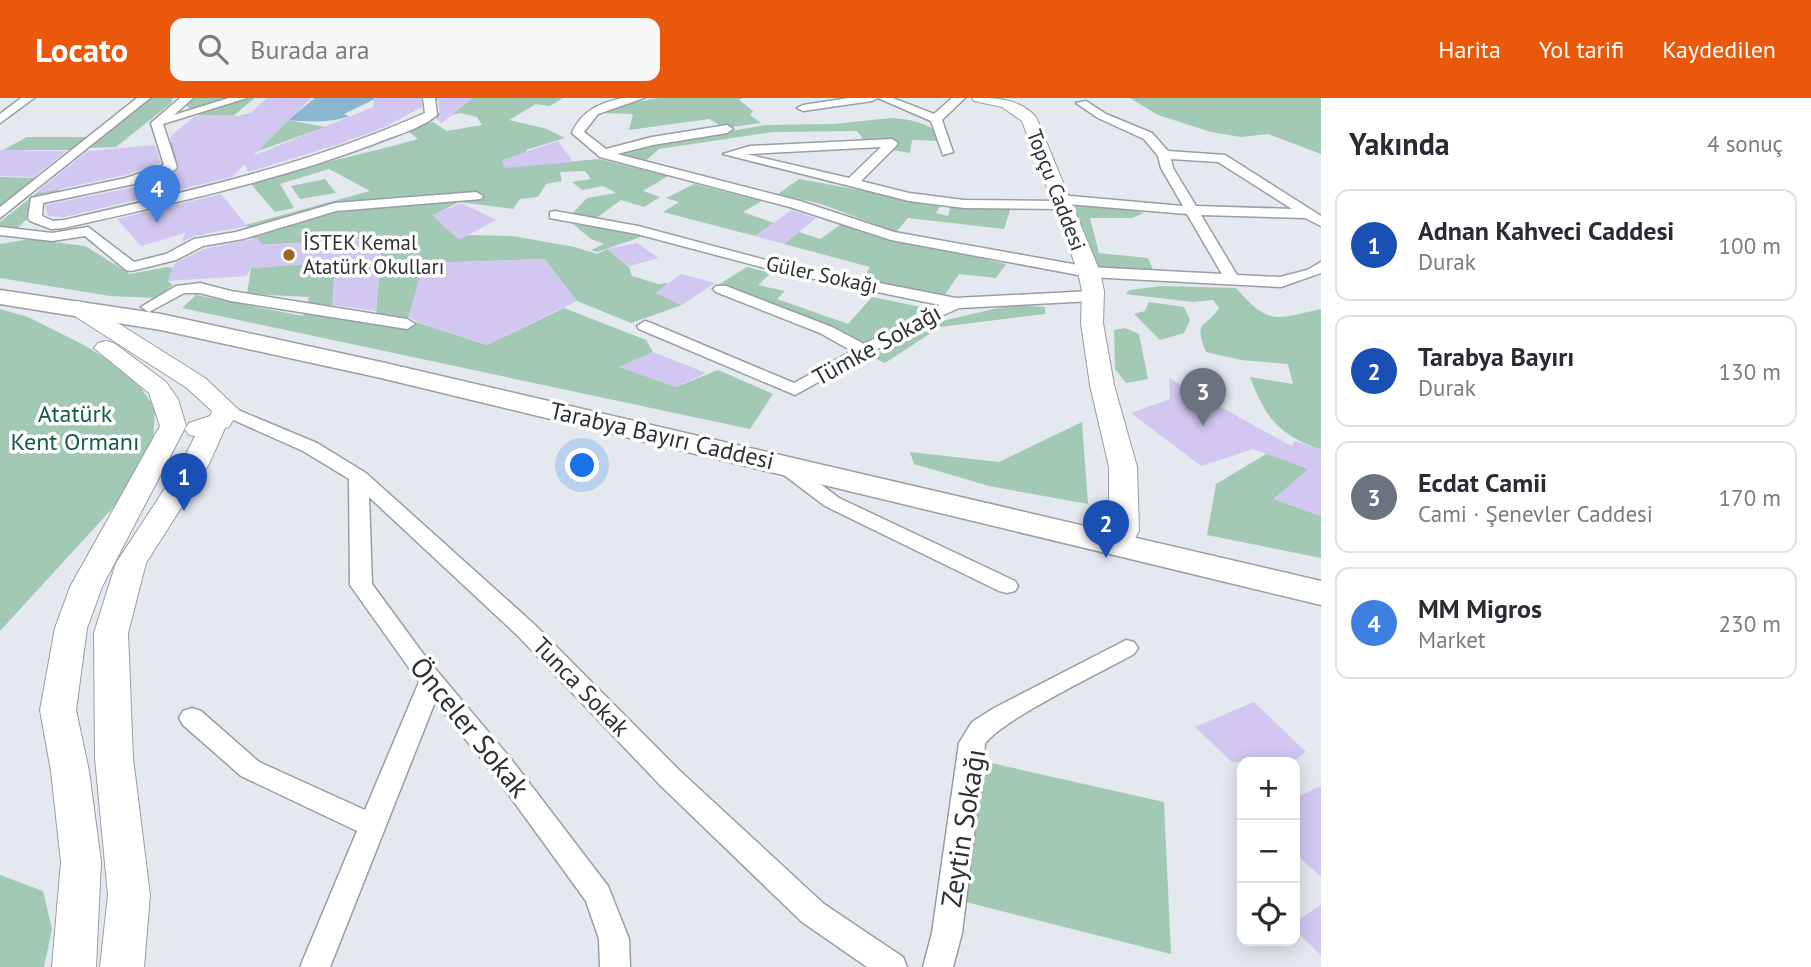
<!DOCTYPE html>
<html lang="tr">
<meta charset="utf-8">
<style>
body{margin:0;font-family:"PT Sans",sans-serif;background:#f7f7f7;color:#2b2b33}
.controls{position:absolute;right:21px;bottom:21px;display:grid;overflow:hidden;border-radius:14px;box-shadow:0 4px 18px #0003}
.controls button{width:63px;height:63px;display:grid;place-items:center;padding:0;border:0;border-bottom:2px solid #e1e1e2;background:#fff;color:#2b2b33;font:35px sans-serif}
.you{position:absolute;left:583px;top:368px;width:24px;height:24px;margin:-18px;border:5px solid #fff;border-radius:50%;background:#1a73e8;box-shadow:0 0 0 10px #1a73e833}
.badge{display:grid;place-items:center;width:46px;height:46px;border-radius:50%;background:#ea580c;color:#fff;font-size:23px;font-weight:700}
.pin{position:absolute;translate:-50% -58px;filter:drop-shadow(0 2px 4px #0008)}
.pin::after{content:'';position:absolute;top:37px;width:24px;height:21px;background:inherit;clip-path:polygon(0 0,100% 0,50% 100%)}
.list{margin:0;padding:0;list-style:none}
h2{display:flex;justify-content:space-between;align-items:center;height:91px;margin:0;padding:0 28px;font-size:30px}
h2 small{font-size:23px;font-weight:400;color:#7c7c81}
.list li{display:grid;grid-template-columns:46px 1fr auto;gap:21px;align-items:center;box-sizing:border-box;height:112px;margin:0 14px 14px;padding:0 14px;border:2px solid #e1e1e2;border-radius:14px}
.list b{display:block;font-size:26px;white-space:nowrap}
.list p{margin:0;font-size:23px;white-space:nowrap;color:#7c7c81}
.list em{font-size:23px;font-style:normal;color:#7c7c81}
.icon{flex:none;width:38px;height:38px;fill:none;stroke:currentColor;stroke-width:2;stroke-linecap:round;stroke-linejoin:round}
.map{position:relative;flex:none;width:1321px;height:869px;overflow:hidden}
header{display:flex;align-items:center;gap:42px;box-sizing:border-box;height:98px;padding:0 35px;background:#ea580c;color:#fff}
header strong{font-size:33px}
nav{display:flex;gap:38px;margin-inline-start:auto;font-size:24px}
.search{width:490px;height:63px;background:#f7f7f7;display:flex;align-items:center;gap:18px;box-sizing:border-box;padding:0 24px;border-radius:14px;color:#7c7c81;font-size:26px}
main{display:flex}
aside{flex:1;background:#fff}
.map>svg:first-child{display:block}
</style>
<header>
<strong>Locato</strong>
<div class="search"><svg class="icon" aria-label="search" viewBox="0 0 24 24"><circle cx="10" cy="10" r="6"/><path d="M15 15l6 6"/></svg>Burada ara</div>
<nav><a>Harita</a><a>Yol tarifi</a><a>Kaydedilen</a></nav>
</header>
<main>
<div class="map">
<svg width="1321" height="869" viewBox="0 0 1321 869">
<rect width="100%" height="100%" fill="#e3e9ef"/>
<g fill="#a1c9b4">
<polygon points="151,0 173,0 171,5 116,49 88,50"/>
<polygon points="193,0 255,0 233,18 197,17 184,6"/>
<path d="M 435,0 L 563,0 L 550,8 L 536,6 L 509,22 L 547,31 L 565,40 L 526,52 L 532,67 L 599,61 L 668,78 L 643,93 L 660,99 L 644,109 L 621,102 L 595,121 L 571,117 L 587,100 L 616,95 L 603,88 L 582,92 L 572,84 L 591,81 L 585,73 L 560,74 L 562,83 L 546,86 L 538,99 L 520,101 L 513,111 L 459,104 L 433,117 L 448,132 L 468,137 L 512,138 L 575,149 L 597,156 L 607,151 L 629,169 L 632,178 L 658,186 L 668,185 L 656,195 L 682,207 L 631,225 L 577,203 L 544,161 L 424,165 L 408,221 L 376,216 L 382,140 L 258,147 L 246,127 L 370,93 L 329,71 L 280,86 L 294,110 L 275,114 L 251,86 C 305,67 362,57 418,41 L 405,31 L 433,24 L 447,33 L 482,27 L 477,19 L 461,15 L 421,23 L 452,9 Z"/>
<polygon points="659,0 743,0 739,2 753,13 750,17 761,25 725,30 709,21 629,32 633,16 602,15 626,6"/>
<polygon points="1130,0 1321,0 1321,56 1268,36 1241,39 1211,34 1158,17"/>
<polygon points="251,15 325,29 225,65 182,75 169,44 210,45 240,18"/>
<path d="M 891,20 C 910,21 923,24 938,34 L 941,43 L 912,42 L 910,55 L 868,48 L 857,33 L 773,34 L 659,51 L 643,65 L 607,55 L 766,27 L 834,26 Z"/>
<polygon points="27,39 93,39 75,52 3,52"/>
<polygon points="72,67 65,86 15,132 0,131 0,124"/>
<polygon points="0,79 40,80 0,110"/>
<polygon points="325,81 336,95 300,101 291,88"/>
<polygon points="799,81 941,107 936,115 948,118 951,107 1011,109 1004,131 908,120 896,134 821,106 778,96"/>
<polygon points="694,86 762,103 743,114 774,125 755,138 663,114 679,104 666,100"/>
<polygon points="1075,108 1127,111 1144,115 1132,120 1090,120 1099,155 1148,160 1154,174 1092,169"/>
<polygon points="573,126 628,132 641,139 597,154 591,152 604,146 591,141"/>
<polygon points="840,127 1006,166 996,180 959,176 944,198 862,183 870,169 784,146 799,134 820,141"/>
<polygon points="30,141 85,148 130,176 167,169 173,170 168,183 173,187 156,200 110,198 0,180 0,146"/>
<polygon points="335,164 332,215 407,229 416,224 487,247 564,210 646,242 653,254 620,269 676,289 718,272 773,296 750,331 182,210 196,197 303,218 309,199 247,196 251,170"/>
<polygon points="747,169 771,175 758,187 785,193 777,201 848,226 872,199 926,210 863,248 832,232 718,187"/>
<path d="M 1161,188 L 1236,190 C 1269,228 1276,221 1321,211 L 1321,352 C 1278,336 1266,321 1250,279 L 1293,286 L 1288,266 L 1241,262 L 1206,254 C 1193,221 1205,232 1219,210 L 1213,202 L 1193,204 L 1125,196 L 1130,192 Z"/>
<polygon points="1149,204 1184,209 1190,222 1184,235 1160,242 1134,216 1145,213"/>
<polygon points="1011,207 1045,209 1045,216 940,229 885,265 871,259 925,227"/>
<polygon points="0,211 28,219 84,247 132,277 155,310 153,348 121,401 0,533"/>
<polygon points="1125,230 1139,236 1148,281 1126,285 1115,271 1114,232"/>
<polygon points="1082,324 1088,406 989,388 914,366 910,354 999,364"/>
<polygon points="1268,355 1321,376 1274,401 1321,418 1321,460 1207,437 1216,386"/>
<polygon points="982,663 1164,704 1171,856 966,804"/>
<polygon points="0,777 43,793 52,831 44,869 0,869"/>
</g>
<path fill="#8bb6cf" d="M 315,0 L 377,0 L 344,16 L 349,18 C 333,25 306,24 288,22 Z"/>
<g fill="#d1c7f1">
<polygon points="267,0 311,0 253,58 373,9 374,0 421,0 422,11 420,10 385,29 336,47 248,74 245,66 232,79 64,119 48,118 45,107 135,89 176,74 179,68 170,39 194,19 201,17 247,18"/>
<polygon points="438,0 473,0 442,25 436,21 440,17"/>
<polygon points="558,43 573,64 504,70 502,62"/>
<polygon points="155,47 161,65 125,77 41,95 40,91 88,53"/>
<polygon points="0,52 66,53 34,79 0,78"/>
<polygon points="221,96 247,128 194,138 182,144 185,135 141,148 117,121"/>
<polygon points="461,105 496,122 459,142 432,117"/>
<polygon points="792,112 816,120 784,146 755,138"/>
<polygon points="257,140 263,147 382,140 376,213 333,207 335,164 251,170 246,178 168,183 175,165 204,151"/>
<polygon points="637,145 659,160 629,168 607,151"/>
<polygon points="545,161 577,203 487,247 417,224 409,219 423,165"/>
<polygon points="681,176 715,185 682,207 655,195"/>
<polygon points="653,254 706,275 676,289 619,269"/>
<polygon points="1169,280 1291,348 1295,343 1321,352 1321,418 1273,401 1308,371 1253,351 1201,368 1131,315 1170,301"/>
<polygon points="1254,604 1306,654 1292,664 1232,664 1195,629"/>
<polygon points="1321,688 1321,779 1295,755 1295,700"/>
<polygon points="1321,807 1321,857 1295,832 1295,824"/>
</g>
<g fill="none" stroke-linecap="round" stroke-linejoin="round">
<defs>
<g id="street">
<polygon points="21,0 34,0 0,25 0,16"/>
<polygon points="137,0 150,0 0,120 0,109"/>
<path d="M 180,0 L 193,0 L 174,17 L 229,0 L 247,0 L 163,26 L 177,69 L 175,72 L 134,86 L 43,105 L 42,118 L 53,123 L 64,122 C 187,94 309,67 425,15 L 423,0 L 435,0 L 437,17 C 421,31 393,38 374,46 C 274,84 168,106 64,130 L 51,131 L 30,123 L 28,120 L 31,100 L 126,80 L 164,67 L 151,25 Z"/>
<path d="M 623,0 L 644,0 L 598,16 L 584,34 L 606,51 L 652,39 L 727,27 L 733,31 L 727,35 L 653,47 L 617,56 L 800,103 L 894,134 L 1089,169 L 1222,176 L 1187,116 L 1067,106 L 1066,110 L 1061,111 L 964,110 L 909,103 L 723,56 L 750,48 L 892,41 L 898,45 L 896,48 L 861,83 L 909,95 L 964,102 L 1054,103 L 1054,98 L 1059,97 L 1183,108 L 1161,70 L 1158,58 L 1144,41 L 1098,20 L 1076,5 L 1086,3 L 1106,16 L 1152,35 L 1168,53 L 1225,57 L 1321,118 L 1321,128 L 1305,120 L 1201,117 L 1237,177 L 1280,179 L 1307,172 L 1321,164 L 1321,175 L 1281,189 L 1089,179 L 891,142 L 790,109 L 600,59 L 572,35 C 582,12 600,5 623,0 ZM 881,49 L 849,80 L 746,56 L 750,56 ZM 1171,61 L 1218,64 L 1292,111 L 1196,108 L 1173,70 Z"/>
<polygon points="849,0 893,0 934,16 952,0 965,0 942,22 953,54 943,57 931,23 878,0 872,3 803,13 797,10 803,7"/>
<polygon points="476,94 483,98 481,101 336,113 243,141 203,148 176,162 131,173 126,172 85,138 52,143 0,137 0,129 52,135 88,129 134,164 166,156 194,141 236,134 335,105"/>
<polygon points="555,113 638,128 777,165 956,200 1092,193 1100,198 1092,203 959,210 915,230 795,297 639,231 637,228 645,223 651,225 794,285 852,253 820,235 716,194 713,191 716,188 726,188 832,229 864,246 940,207 776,173 637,136 550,120 550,114"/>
<polygon points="200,185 231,193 407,221 415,226 407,231 231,203 200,195 184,195 149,214 141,209 176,188"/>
<polygon points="226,307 317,345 366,375 534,526 679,672 824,806 903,859 907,869 867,869 802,824 661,688 518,538 369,399 372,486 427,561 511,661 608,788 629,841 630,869 600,869 599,841 586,803 493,675 435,604 330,869 300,869 357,733 241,678 183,627 179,620 183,613 192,610 201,613 259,664 365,712 419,584 350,487 349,381 303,353 220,316 217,312 220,308"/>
<polygon points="783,361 790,363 839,400 1015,483 1018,488 1015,493 1007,495 999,493 825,408 776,371 773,367"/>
<path d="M 1126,542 L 1134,544 L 1138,550 L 1134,556 C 1104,573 999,623 985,646 L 962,835 L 953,869 L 923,869 L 932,835 L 959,645 L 972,624 L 994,610 Z"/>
</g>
<g id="secondary">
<path d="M 972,0 C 996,0 1019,0 1036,19 L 1100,174 L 1104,193 L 1103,225 L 1114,287 L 1137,369 L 1139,433 L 1135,440 L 1124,442 L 1113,440 L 1109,433 L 1109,369 L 1090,287 L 1081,225 L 1082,193 L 1078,174 L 1022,23 L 1002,9 L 974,3 Z"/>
<polygon points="78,203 86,205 205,280 239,312 229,329 225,330 209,366 146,465 128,535 133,660 150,797 144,869 100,869 108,797 95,660 94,535 116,465 181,366 195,338 189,337 185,331 189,325 210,318 212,313 187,290 70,215 67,210 70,205"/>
<polygon points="106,243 114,245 166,284 178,301 186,328 102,489 87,530 76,612 89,673 101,764 96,869 52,869 61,764 51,673 40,612 55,530 70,489 160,328 149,295 94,250 98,245"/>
</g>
<polygon id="primary" points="0,192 161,216 381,264 1321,483 1321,507 381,280 161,232 0,206"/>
</defs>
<use href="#street" stroke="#999ea4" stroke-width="3"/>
<use href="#secondary" stroke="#999ea4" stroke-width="2"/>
<use href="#primary" stroke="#999ea4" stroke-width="3"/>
<use href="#street" fill="#fff" fill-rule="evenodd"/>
<use href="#secondary" fill="#fff" fill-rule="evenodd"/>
<use href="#primary" fill="#fff" fill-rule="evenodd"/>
</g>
<circle fill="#9c6620" stroke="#fff" stroke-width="2.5" cx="289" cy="157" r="7"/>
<g text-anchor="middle" stroke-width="7" stroke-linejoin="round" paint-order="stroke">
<g font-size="21" fill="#2f3234" stroke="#fff">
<text transform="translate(1056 92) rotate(69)" y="7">Topçu Caddesi</text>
<text transform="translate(822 177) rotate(12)" y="7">Güler Sokağı</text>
</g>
<g font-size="21" fill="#2f3234" stroke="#fff" text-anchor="start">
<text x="303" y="152">İSTEK Kemal<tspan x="303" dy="24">Atatürk Okulları</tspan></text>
</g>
<g font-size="24" fill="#2f3234" stroke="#fff">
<text transform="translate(877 247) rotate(-29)" y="8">Tümke Sokağı</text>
<text transform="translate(662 338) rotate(13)" y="8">Tarabya Bayırı Caddesi</text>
<text transform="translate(581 589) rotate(46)" y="8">Tunca Sokak</text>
</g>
<g font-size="24" fill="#126042" stroke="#fff">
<text x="75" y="324">Atatürk<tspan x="75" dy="28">Kent Ormanı</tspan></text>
</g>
<g font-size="28" fill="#2f3234" stroke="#fff">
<text transform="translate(470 629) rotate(51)" y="10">Önceler Sokak</text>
<text transform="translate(963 730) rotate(-81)" y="10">Zeytin Sokağı</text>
</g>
</g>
</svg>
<div class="controls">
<button>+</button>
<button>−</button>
<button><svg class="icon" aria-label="locate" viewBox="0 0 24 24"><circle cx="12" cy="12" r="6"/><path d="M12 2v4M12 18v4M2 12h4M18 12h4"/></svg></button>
</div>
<div class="you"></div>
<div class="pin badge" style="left:184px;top:413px;background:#1a4fb4">1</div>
<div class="pin badge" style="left:1106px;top:460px;background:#1a4fb4">2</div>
<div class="pin badge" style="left:1203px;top:328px;background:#6b7280">3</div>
<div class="pin badge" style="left:157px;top:125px;background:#3f7fe0">4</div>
</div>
<aside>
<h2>Yakında<small>4 sonuç</small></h2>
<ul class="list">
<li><span class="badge" style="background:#1a4fb4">1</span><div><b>Adnan Kahveci Caddesi</b><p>Durak</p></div><em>100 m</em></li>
<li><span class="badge" style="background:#1a4fb4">2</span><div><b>Tarabya Bayırı</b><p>Durak</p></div><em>130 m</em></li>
<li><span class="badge" style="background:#6b7280">3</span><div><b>Ecdat Camii</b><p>Cami · Şenevler Caddesi</p></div><em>170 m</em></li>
<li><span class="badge" style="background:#3f7fe0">4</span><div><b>MM Migros</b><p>Market</p></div><em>230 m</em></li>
</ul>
</aside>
</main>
